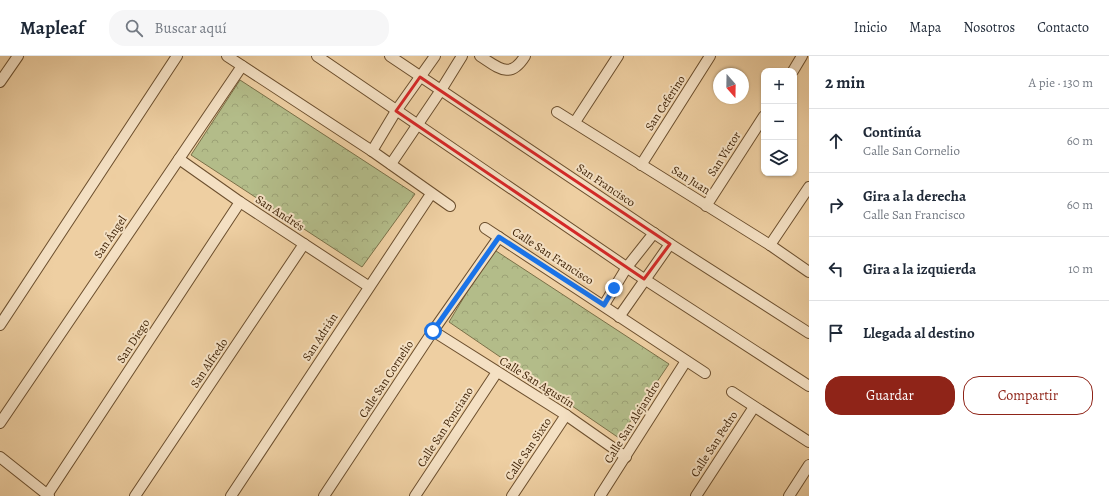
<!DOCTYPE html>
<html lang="es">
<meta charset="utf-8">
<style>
body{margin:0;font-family:Alegreya,serif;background:#f6f6f7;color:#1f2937}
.controls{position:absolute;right:12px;top:12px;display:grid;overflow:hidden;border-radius:8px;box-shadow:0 1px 3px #0004}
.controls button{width:36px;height:36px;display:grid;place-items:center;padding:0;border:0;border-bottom:1px solid #e0e1e3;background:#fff;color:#1f2937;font:20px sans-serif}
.compass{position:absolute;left:713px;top:12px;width:36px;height:36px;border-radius:50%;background:#fff;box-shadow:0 1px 3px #0004;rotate:160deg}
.stop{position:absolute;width:12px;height:12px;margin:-9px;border:3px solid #1a73e8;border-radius:50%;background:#fff}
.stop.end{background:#1a73e8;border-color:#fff;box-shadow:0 1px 4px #0008}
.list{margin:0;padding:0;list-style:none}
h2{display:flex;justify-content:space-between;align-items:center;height:52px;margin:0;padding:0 16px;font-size:17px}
h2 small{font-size:13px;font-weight:400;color:#747a83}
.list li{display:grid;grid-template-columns:26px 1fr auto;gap:12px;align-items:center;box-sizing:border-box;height:64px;padding:0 16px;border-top:1px solid #e0e1e3}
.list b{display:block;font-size:15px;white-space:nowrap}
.list p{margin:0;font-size:13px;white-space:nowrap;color:#747a83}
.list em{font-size:13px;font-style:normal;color:#747a83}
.actions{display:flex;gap:8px;padding:12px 16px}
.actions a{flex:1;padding:9px 0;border:1px solid #8f2418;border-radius:16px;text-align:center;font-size:14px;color:#8f2418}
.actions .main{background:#8f2418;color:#fff}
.icon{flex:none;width:22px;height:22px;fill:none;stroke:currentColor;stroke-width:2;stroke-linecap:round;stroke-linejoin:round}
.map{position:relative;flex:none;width:809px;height:440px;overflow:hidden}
header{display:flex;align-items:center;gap:24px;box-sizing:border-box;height:56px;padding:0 20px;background:#fff;border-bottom:1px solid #e0e1e3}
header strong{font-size:19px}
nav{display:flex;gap:22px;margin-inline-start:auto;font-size:14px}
.search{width:280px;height:36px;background:#f6f6f7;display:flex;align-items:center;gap:10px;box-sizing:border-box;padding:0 14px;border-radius:16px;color:#747a83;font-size:15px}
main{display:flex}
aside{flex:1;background:#fff}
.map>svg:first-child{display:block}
</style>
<header>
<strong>Mapleaf</strong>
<div class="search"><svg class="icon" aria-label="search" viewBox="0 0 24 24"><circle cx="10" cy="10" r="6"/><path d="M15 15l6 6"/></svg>Buscar aquí</div>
<nav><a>Inicio</a><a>Mapa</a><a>Nosotros</a><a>Contacto</a></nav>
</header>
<main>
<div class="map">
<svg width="809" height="440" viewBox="0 0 809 440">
<defs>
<pattern id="park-crowns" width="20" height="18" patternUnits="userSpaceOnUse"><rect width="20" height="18" fill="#b3bc89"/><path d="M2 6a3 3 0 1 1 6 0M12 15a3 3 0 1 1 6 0" fill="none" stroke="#9ba175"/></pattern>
</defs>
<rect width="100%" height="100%" fill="#eecfa2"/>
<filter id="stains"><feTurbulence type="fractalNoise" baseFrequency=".005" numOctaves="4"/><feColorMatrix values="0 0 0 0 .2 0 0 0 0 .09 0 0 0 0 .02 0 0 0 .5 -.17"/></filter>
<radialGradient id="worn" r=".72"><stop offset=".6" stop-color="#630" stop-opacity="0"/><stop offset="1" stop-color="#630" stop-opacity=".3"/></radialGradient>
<g fill="url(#park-crowns)" stroke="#7a7048">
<polygon points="240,24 415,138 362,211 191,99"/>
<polygon points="493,193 669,308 619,382 449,266"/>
</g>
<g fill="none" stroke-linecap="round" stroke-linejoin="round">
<defs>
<g id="street">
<polyline points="227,0 372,95 450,150"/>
<polyline points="317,0 638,219 809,330"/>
<polyline points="390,0 670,188 809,277"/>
<path d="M 480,0 C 499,12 510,24 525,0"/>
<polyline points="793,15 802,0"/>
<polyline points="0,26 18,0"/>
<polyline points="557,56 770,189 809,216"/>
<polyline points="575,66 618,0"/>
<polyline points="372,95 396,55 435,0"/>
<polyline points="179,103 240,146 368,230"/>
<polyline points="391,108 441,34 462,0"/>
<polyline points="641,109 710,0"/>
<polyline points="706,150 764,60"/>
<polyline points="485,172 705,317"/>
<polyline points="770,189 809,131"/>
<polyline points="604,249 627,211 654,177"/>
<polyline points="619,261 670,188"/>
<polyline points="0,269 177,0"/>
<polyline points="433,275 566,359 626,401"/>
<polyline points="732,336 809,386"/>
<polyline points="0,367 242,10"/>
<polyline points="0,401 49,440"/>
<polyline points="47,439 240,146"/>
<polyline points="135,440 304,188"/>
<polyline points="231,440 431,138"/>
<polyline points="324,440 433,275 499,181"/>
<polyline points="415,440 497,316"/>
<polyline points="512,440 566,359"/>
<polyline points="600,440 686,305"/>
<polyline points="696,440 754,351"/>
<polyline points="789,440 809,409"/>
</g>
</defs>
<use href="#street" stroke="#6c4f2e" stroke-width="12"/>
<use href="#street" stroke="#f4e0c3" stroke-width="10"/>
</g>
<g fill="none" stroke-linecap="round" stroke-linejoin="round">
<polyline stroke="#1a73e8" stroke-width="5" points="433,275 499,181 604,249 614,232"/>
</g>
<path fill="none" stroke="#d62828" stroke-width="3" stroke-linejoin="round" d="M 420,21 L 670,188 L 644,223 L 396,55 Z"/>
<g text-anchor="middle" stroke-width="4" stroke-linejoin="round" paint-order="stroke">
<g font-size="12" fill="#402408" stroke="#f4e0c3">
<text transform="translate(665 47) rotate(-57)" y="4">San Ceferino</text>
<text transform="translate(724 98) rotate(-57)" y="4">San Víctor</text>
<text transform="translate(691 124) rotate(32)" y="4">San Juan</text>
<text transform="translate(606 129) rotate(34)" y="4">San Francisco</text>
<text transform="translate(280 157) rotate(33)" y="4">San Andrés</text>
<text transform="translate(110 181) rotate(-56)" y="4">San Ángel</text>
<text transform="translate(553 200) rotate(33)" y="4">Calle San Francisco</text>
<text transform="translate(320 281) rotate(-57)" y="4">San Adrián</text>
<text transform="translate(133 285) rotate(-57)" y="4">San Diego</text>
<text transform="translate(209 307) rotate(-56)" y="4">San Alfredo</text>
<text transform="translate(386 323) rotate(-57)" y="4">Calle San Cornelio</text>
<text transform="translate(537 326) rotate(32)" y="4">Calle San Agustín</text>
<text transform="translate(632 366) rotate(-58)" y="4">Calle San Alejandro</text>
<text transform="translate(445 371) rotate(-57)" y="4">Calle San Ponciano</text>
<text transform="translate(714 388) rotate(-57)" y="4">Calle San Pedro</text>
<text transform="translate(528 393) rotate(-56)" y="4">Calle San Sixto</text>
</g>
</g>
<rect width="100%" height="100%" filter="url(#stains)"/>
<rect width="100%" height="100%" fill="url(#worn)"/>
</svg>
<div class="controls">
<button>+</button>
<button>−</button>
<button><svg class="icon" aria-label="layers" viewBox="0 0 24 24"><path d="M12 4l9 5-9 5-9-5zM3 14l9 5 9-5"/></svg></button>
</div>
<svg class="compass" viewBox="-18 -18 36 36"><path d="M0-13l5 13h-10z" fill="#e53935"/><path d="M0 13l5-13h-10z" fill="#747a83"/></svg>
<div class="stop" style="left:433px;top:275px"></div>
<div class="stop end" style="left:614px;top:232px"></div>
</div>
<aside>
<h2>2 min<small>A pie · 130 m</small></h2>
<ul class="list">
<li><svg class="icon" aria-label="ahead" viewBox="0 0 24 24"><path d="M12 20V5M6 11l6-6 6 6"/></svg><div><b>Continúa</b><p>Calle San Cornelio</p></div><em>60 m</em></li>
<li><svg class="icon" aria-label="right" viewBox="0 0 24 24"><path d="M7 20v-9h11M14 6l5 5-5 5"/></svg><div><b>Gira a la derecha</b><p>Calle San Francisco</p></div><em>60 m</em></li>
<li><svg class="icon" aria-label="left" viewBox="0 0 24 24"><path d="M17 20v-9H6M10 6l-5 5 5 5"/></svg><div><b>Gira a la izquierda</b></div><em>10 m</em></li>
<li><svg class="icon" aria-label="arrive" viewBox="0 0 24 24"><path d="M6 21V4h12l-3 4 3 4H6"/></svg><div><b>Llegada al destino</b></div></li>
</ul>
<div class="actions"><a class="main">Guardar</a><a>Compartir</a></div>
</aside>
</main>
